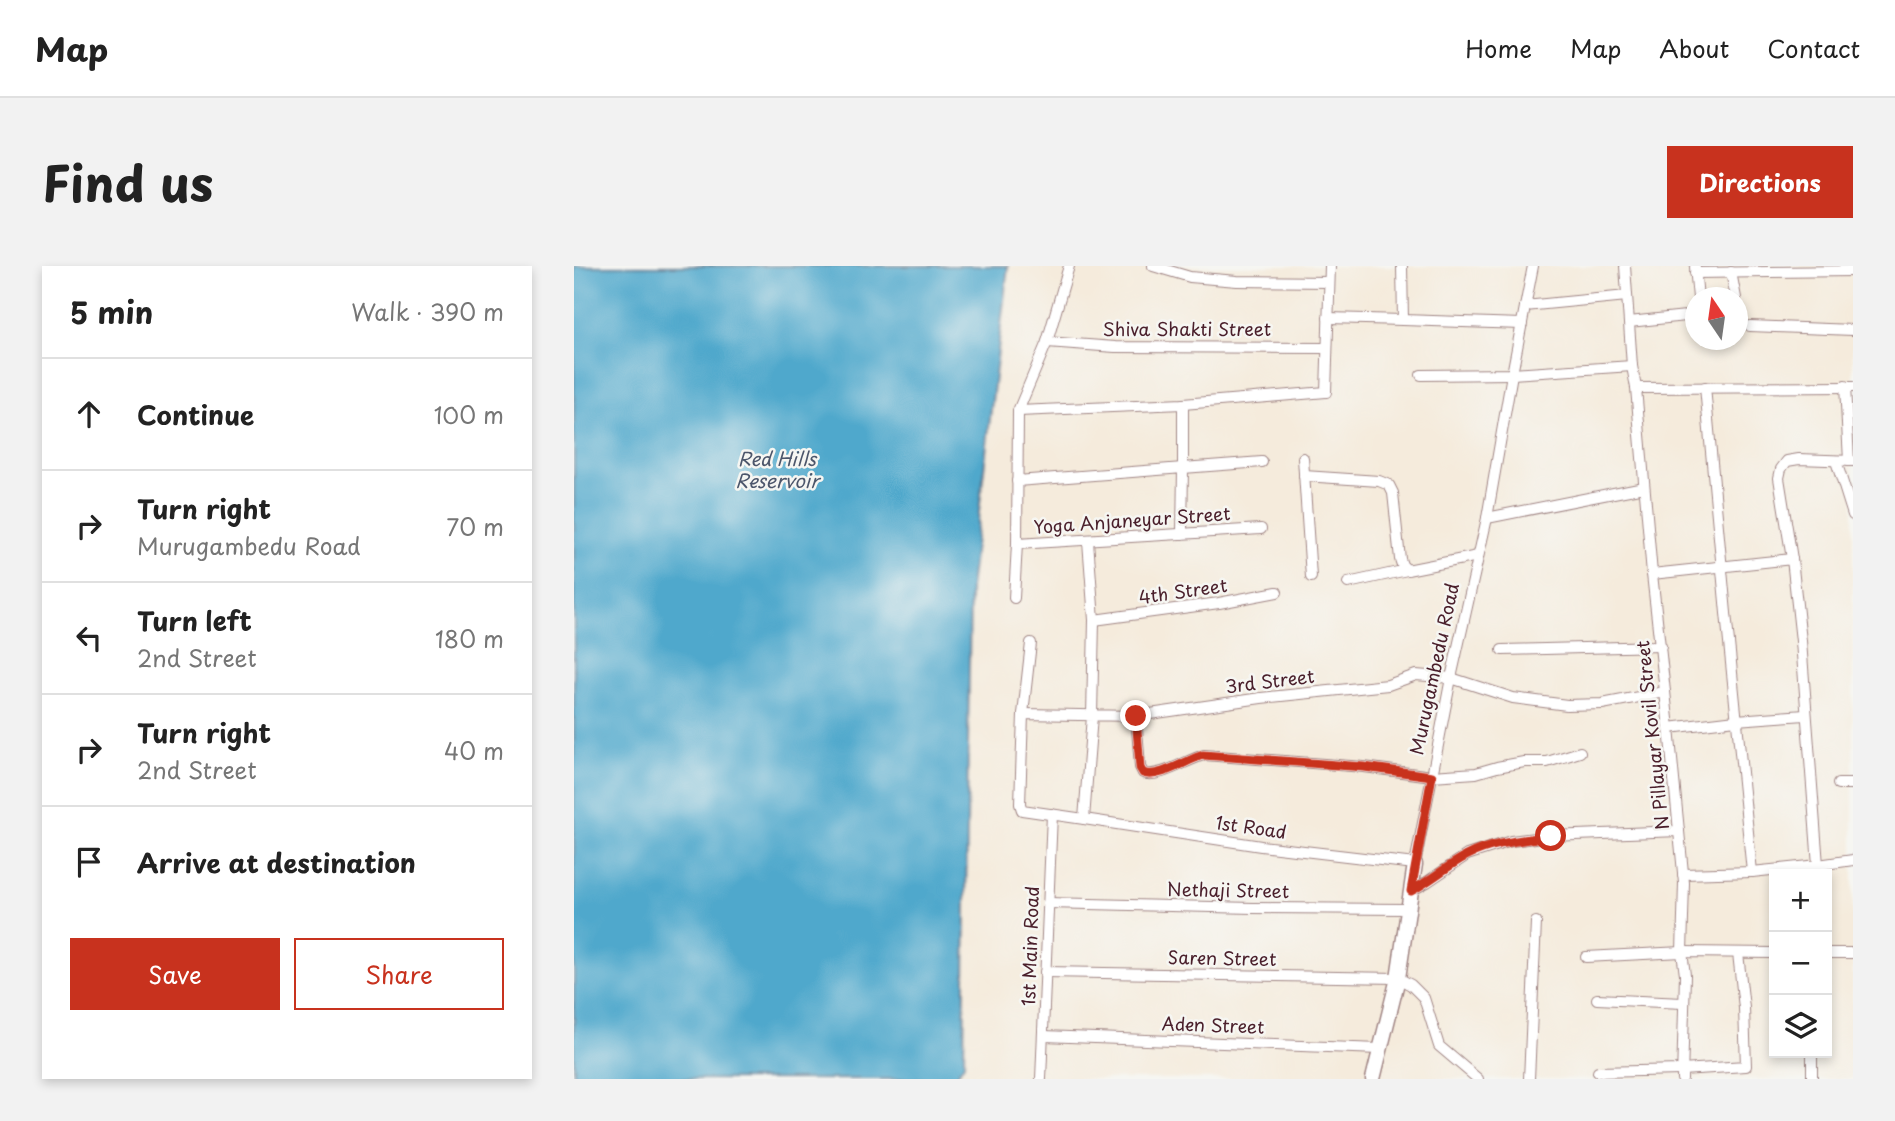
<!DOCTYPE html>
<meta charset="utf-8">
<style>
body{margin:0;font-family:"Playpen Sans",sans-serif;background:#f2f2f2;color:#222}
.controls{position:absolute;right:21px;bottom:21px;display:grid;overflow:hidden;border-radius:0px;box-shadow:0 4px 10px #0003}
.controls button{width:63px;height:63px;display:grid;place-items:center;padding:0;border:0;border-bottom:2px solid #e0e0e0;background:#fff;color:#222;font:35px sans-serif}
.compass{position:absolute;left:1111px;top:21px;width:63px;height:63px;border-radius:50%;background:#fff;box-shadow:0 4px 10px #0003;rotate:347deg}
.stop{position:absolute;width:21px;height:21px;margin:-16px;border:5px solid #c8321e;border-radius:50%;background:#fff}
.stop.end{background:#c8321e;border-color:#fff;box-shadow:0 2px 7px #0008}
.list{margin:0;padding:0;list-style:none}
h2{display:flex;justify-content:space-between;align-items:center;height:91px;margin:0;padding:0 28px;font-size:30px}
h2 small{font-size:23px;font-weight:400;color:#767676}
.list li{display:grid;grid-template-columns:46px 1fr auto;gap:21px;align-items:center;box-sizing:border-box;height:112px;padding:0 28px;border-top:2px solid #e0e0e0}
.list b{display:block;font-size:26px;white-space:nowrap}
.list p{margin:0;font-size:23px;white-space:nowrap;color:#767676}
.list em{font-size:23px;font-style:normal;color:#767676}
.actions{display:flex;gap:14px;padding:21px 28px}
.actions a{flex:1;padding:16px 0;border:2px solid #c8321e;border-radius:0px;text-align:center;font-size:24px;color:#c8321e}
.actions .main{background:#c8321e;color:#fff}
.icon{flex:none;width:38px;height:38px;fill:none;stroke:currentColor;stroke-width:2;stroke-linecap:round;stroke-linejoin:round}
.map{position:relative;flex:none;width:1279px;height:813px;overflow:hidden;border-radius:0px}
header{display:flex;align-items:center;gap:42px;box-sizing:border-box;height:98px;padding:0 35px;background:#fff;border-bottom:2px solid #e0e0e0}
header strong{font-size:33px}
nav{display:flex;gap:38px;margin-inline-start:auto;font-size:24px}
.intro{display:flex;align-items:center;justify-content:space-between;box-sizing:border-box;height:168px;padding:0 42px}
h1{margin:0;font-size:49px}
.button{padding:18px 32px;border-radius:0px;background:#c8321e;color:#fff;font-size:24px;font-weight:700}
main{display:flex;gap:42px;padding:0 42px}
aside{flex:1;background:#fff;border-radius:0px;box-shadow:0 4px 10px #0003}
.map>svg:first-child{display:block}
</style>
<header>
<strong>Map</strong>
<nav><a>Home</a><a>Map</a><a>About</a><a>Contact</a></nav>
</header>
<div class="intro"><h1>Find us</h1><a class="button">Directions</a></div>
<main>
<aside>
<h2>5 min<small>Walk · 390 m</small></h2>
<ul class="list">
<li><svg class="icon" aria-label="ahead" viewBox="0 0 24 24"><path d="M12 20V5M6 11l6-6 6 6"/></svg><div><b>Continue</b></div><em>100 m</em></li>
<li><svg class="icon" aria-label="right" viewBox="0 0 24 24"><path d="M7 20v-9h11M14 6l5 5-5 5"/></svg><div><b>Turn right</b><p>Murugambedu Road</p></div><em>70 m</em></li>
<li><svg class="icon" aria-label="left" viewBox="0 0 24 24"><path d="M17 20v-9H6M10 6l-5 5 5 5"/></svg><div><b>Turn left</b><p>2nd Street</p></div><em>180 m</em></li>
<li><svg class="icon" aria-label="right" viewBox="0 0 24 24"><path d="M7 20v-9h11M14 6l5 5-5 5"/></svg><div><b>Turn right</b><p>2nd Street</p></div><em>40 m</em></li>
<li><svg class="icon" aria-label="arrive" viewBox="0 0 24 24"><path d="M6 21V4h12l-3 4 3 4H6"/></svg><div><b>Arrive at destination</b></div></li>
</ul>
<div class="actions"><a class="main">Save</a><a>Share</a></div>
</aside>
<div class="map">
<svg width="1279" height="813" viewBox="0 0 1279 813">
<rect width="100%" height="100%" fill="#f6f6f2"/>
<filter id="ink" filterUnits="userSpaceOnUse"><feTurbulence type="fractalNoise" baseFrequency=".0143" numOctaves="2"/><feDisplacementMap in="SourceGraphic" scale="14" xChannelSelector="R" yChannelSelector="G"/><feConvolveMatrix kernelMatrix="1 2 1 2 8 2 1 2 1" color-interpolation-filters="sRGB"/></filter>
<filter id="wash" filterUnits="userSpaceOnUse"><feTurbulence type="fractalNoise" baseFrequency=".00686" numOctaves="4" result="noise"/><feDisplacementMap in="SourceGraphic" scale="28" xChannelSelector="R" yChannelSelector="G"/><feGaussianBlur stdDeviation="1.57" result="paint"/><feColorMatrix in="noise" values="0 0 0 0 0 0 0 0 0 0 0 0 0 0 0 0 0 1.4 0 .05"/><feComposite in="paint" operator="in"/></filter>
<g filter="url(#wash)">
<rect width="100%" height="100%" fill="#f5ebdc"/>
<polygon fill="#4fa8cc" stroke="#4c647c" stroke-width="2" points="0,0 434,0 396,322 390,798 380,813 0,813"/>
</g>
<g filter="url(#ink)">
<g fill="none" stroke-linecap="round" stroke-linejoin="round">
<defs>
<g id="street">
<polyline points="495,0 473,76 444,145 609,138 752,126 756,0"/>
<polyline points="579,0 616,11 663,15 755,16"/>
<polyline points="828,0 829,54 948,58"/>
<polyline points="1051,0 1058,100 1062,122 1078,308 1095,462 1110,617 1108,686 1111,709 1108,813"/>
<polyline points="1121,1 1124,32"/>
<polyline points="1157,6 1162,32"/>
<polyline points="1121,7 1279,5"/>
<polyline points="951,40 1053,30"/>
<polyline points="754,52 829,54"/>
<polyline points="1055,56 1112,50 1122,43"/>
<polyline points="1176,60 1279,64"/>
<polyline points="473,76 541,81 753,82"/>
<polyline points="847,109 938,108 1058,100"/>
<polyline points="1271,120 1275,195"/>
<polyline points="1131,121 1152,347 1178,606"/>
<polyline points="1062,122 1279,121"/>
<polyline points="609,138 609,202 688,196"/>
<polyline points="729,192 737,311"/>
<polyline points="1262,195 1279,249"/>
<polyline points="730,210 805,215 815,219 819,227 826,293 828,299 833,304 904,290"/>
<polyline points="443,215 609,202 608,268"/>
<polyline points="913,252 1070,221"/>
<polyline points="514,275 520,354 518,450 510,553 448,544 446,538 449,448 562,450 687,432 814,419 842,409 877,412 939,432 993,439 1028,438 1091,426"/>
<polyline points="443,278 444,145"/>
<polyline points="1218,293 1205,212 1207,203 1213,195 1225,193 1279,195"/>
<polyline points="1078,308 1218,293 1227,375 1244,599 1178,606 1109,608"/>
<polyline points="774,317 833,304"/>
<polyline points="440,332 443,278 687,263"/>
<polyline points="520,354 645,337 703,326"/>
<polyline points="928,384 1087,380"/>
<polyline points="449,448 457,377"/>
<path d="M 562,450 L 566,501 L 569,507 C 585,513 612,494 630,489 L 790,501 L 858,510 L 902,507 L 923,501 L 950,496 L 973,496 L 1006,486"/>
<polyline points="1095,462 1162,454 1231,449"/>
<polyline points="1264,518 1279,518"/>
<polyline points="510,553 687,580 841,598 877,412 913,252 938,108 959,0"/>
<polyline points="1244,599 1279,594"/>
<polyline points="837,625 853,616 893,589 937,575 977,570 1105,565"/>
<polyline points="474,637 679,642 834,643"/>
<polyline points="1253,687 1279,687"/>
<polyline points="1012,691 1108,686 1200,687"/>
<polyline points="471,706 824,712 837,719 850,732 865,780 904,813"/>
<polyline points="1023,733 1109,737"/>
<polyline points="470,770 806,783"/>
<polyline points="1238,787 1238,813"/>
<polyline points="1024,806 1107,804 1172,800 1170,742 1164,687"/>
<polyline points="467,813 478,548"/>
<polyline points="955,813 962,656"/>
</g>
<polyline id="secondary" points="799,813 824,712 841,598"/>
</defs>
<use href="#street" stroke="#a08584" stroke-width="12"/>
<use href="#secondary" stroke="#a08584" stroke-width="17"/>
<use href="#street" stroke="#fff" stroke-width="10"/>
<use href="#secondary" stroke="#fff" stroke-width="14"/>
</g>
</g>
<g fill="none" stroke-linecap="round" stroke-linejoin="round" filter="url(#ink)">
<path stroke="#c8321e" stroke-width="9" d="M 562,450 L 566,502 L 569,507 C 585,513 612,494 629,489 L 790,501 L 858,510 L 837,625 C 856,615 873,600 892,590 C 916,577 950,574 977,570"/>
</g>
<g text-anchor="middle" stroke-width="5" stroke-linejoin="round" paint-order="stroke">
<g font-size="18" fill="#4a1f2b" stroke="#f6f6f2">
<text x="613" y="70">Shiva Shakti Street</text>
<text transform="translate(558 255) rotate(-4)" y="6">Yoga Anjaneyar Street</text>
<text transform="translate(609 326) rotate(-8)" y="6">4th Street</text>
<text transform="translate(861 403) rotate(-78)" y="6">Murugambedu Road</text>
<text transform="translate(696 416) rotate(-7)" y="6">3rd Street</text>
<text transform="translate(1079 469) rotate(-96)" y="6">N Pillayar Kovil Street</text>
<text transform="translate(677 562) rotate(8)" y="6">1st Road</text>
<text transform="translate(654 625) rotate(1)" y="6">Nethaji Street</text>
<text transform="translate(457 680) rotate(-88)" y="6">1st Main Road</text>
<text transform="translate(648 693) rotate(1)" y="6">Saren Street</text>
<text transform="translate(639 760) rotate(2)" y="6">Aden Street</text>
</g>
<g font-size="19" font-style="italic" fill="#4c566b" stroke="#f6f6f2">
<text x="203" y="200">Red Hills<tspan x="203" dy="22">Reservoir</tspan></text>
</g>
</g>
</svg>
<div class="controls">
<button>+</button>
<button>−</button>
<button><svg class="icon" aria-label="layers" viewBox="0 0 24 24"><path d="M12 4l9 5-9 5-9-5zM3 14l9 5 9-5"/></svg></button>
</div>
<svg class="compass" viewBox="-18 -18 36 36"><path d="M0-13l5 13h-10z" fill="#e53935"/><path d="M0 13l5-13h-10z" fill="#767676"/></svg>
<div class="stop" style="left:977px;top:570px"></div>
<div class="stop end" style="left:562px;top:450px"></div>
</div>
</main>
